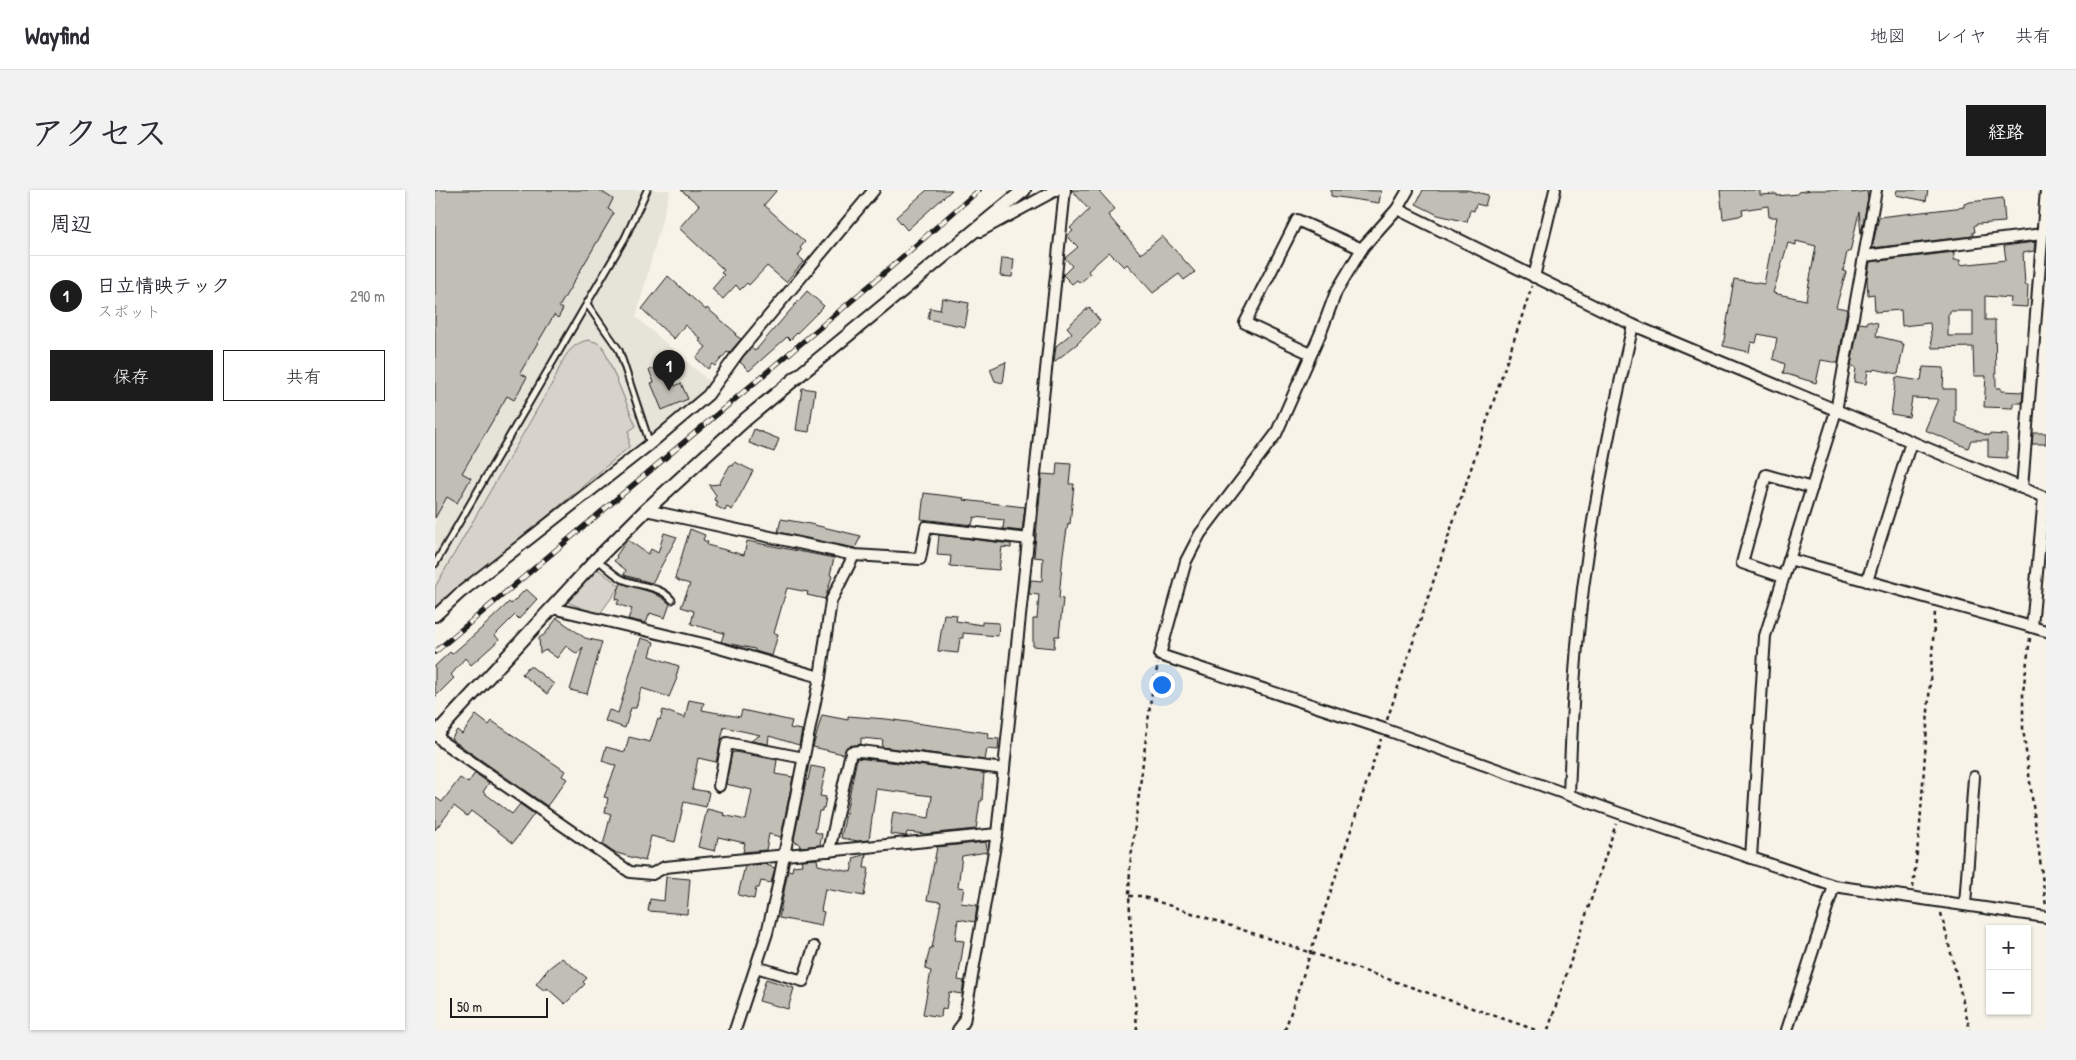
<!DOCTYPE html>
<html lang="ja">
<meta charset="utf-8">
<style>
body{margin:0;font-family:"Patrick Hand","Klee One",sans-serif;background:#f2f2f3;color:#2b2b33}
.controls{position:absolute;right:15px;bottom:15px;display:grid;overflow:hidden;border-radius:0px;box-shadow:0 1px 4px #0004}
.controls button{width:45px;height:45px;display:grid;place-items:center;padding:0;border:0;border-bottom:1px solid #e1e1e2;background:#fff;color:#2b2b33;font:25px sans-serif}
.scale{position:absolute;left:15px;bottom:12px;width:98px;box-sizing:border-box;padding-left:5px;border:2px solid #1c1c1c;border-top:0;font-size:14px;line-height:18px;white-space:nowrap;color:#1c1c1c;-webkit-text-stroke:4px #f7f3e8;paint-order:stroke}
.you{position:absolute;left:726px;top:494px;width:18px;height:18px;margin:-12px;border:4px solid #fff;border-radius:50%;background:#1a73e8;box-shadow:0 0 0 8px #1a73e833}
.badge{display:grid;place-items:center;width:32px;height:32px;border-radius:50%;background:#1c1c1c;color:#fff;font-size:16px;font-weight:700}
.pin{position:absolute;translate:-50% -41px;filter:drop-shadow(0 1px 2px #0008)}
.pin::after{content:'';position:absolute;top:26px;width:18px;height:15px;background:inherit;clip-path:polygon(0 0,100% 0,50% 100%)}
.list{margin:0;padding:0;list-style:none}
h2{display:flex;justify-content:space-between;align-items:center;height:65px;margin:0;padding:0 20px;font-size:21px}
h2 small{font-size:16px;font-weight:400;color:#7c7c81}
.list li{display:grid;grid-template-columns:32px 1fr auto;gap:15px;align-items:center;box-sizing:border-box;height:80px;padding:0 20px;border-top:1px solid #e1e1e2}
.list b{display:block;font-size:19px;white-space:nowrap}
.list p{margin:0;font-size:16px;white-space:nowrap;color:#7c7c81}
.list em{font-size:16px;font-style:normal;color:#7c7c81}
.actions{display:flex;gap:10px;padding:15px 20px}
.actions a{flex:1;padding:11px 0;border:1px solid #1c1c1c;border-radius:0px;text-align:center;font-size:18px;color:#1c1c1c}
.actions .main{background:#1c1c1c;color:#fff}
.map{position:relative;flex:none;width:1611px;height:840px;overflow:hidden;border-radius:0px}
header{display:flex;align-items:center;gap:30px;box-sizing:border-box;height:70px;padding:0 25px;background:#fff;border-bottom:1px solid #e1e1e2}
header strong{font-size:24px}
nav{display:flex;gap:28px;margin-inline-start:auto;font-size:18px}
.intro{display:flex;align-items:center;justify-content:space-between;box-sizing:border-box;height:120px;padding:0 30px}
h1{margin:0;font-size:35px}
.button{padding:12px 22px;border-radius:0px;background:#1c1c1c;color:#fff;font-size:18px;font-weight:700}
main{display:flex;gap:30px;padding:0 30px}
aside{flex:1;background:#fff;border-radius:0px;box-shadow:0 1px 4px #0004}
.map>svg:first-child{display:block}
</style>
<header>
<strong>Wayfind</strong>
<nav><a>地図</a><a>レイヤ</a><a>共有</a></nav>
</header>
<div class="intro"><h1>アクセス</h1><a class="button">経路</a></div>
<main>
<aside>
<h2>周辺<small></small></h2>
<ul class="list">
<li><span class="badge">1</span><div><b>日立情映テック</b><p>スポット</p></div><em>290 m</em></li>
</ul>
<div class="actions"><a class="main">保存</a><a>共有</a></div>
</aside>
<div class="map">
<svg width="1611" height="840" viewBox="0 0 1611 840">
<rect width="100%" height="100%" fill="#f7f3e8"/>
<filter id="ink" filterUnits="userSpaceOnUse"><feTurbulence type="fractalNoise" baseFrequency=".02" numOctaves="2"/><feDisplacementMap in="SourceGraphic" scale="10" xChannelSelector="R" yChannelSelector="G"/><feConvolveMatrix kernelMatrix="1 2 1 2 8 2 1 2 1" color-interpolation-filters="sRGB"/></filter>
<g filter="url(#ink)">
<polygon fill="#e6e3d9" points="0,0 235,0 201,127 275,192 248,220 0,423"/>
<g fill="#d7d3cb" stroke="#7a7874">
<path d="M 153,150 L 161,152 L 168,157 L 201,236 L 194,241 L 194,257 L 0,421 L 0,397 L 119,190 C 127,172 132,155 153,150 Z"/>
<polygon points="163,379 185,396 164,425 132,412"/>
</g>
<g fill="#c0beb5" stroke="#1c1c1c" fill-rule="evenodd">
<polygon points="0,0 164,0 178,9 173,19 179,23 124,117 128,119 123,128 119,125 85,183 92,187 79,210 72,206 27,283 36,288 22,313 12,307 0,328"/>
<polygon points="246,0 342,0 329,15 370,52 365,58 367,60 363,66 369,71 351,92 332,76 314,95 312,93 305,100 301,95 288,109 277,99 289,85 286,83 289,80 244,38 264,15"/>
<polygon points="492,0 517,0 472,40 461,27"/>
<polygon points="637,0 663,0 680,19 673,25 706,64 727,46 760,82 749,90 744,84 718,103 692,74 689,77 674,62 653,81 655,84 645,93 642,90 637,94 628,85 637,76 630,68 643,57 632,46 638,41 635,38 654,20"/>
<polygon points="896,0 946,1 944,13 896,6"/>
<polygon points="988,0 1032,0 1053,5 1050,16 1041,14 1039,21 1035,20 1032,32 1003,25 981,14"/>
<path d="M 1285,0 L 1325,0 L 1325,5 L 1342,4 L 1342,6 L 1363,4 L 1363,2 L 1377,0 L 1417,0 L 1417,3 L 1432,1 L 1433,8 L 1426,44 L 1424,22 L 1415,62 L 1412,62 L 1408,81 L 1411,82 L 1401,117 L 1412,119 L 1403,173 L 1386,170 L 1381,193 L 1348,183 L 1350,174 L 1338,169 L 1342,148 L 1323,144 L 1321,153 L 1316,152 L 1314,162 L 1288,156 L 1299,89 L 1329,94 L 1342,27 L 1334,27 L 1333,16 L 1307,20 L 1308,24 L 1304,26 L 1288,29 ZM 1361,51 L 1381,56 L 1371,110 L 1338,103 L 1353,53 L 1361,55 Z"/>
<polygon points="1462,0 1493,0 1491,11 1461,5"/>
<polygon points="1568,8 1570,32 1542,34 1539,36 1540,42 1538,42 1538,46 1437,58 1444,27 1529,17 1529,14 1535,12"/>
<path d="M 1600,52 L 1599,61 L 1588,63 L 1590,95 L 1593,95 L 1592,117 L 1575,116 L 1576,108 L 1550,106 L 1550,130 L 1560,130 L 1561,198 L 1566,198 L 1566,201 L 1588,202 L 1587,213 L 1578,213 L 1578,218 L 1549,217 L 1551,186 L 1539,186 L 1538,157 L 1497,158 L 1495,133 L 1467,136 L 1466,120 L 1440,122 L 1439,104 L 1433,105 L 1432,89 L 1435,72 L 1519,62 L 1519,70 L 1525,70 L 1525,75 L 1571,70 L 1569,56 ZM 1515,121 L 1538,121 L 1538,146 L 1513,146 L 1513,124 L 1515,124 Z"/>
<polygon points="567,68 579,69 577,87 565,86"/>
<polygon points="233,86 271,120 272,118 301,143 300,145 306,149 294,163 292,162 280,176 277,174 273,179 261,168 271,157 264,151 266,149 250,135 239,149 207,119"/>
<polygon points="372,101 389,116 355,150 352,147 314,181 305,172 308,167 316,158 320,161"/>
<polygon points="507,108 534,113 530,137 493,129 495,118 505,120"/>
<polygon points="654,117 665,131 642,154 619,172 621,156 637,143 632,137"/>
<polygon points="1432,131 1443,133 1441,146 1466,152 1466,154 1469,154 1463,184 1439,179 1438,181 1433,180 1431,194 1419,192 1421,178 1416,175 1424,133 1432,134"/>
<polygon points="571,172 568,193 560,191 555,179"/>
<polygon points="226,175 231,187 235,185 240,196 246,193 253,209 227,220 216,193 219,192 214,180"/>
<polygon points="1488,177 1509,178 1508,199 1520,199 1520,232 1554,246 1554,244 1572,245 1572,268 1553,267 1553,250 1536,250 1533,258 1490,240 1503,209 1477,208 1474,227 1456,224 1461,187 1486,191"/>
<polygon points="367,198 380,200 374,242 361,240"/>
<polygon points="319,239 344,249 339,262 314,253"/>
<polygon points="1598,243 1611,243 1611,254 1597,254"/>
<polygon points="300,272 318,281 297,320 292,317 290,321 281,316 283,312 279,310 281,305 274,295 284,294 295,275 298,276"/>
<polygon points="622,273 636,274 634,294 639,294 635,334 633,333 628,364 624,408 628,409 624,446 620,446 619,458 598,456 598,429 602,429 604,405 594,404 596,390 607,391 608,368 599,367 607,284 621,285"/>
<polygon points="489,303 529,308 528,310 590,317 587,341 568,339 569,330 539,327 537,335 486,329"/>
<polygon points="346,329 375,334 426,346 420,358 343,342"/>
<polygon points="255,339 270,345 268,350 273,352 272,355 309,365 312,351 399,368 395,385 397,386 390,409 372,405 373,402 352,398 339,443 343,444 337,466 320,461 320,459 286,452 289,443 256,434 259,421 246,417 255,394 244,391 240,388"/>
<polygon points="229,343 242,347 217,393 189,385 191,380 179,371 182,367 181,366 190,353 193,350 213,364 216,359 223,363"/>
<polygon points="504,345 576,354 576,358 567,357 564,380 515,376 516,366 502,365"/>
<polygon points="186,393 219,403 229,409 235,414 230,428 215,423 211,433 193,429 197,419 182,414 184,410 180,409"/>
<polygon points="91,399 102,409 84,429 80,425 60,445 64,450 36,475 30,468 16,485 19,488 0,507 0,476 15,462 17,464 48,437 70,416 74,412 76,414"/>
<polygon points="509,424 522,425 521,431 547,435 547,432 564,433 563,446 528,443 528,448 525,448 523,463 503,461"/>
<polygon points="122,428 150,448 167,452 152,504 135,500 148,457 142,464 131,456 122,468 111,460 105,463 104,448 110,444"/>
<polygon points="206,448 219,452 215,466 244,476 241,487 242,488 234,507 206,498 201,518 196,518 190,538 170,531 174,520 183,523"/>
<polygon points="93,477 97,477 119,494 112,504 87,484"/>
<polygon points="254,510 269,513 267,520 305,527 307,520 357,531 355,538 367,540 364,555 334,546 333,554 316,551 325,545 289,537 281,572 263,568 257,599 274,602 271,617 249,612 240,652 216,646 210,671 178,662 168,655 176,624 170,622 173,608 169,607 181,576 167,571 171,557 190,562 194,547 215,552 223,529 225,530 228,520 250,528"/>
<polygon points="41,525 54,535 57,531 130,581 127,586 132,589 112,616 16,549 22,540 27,544"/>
<polygon points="387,525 413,530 413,526 451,529 554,543 553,548 564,549 563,560 552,559 550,570 447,557 448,550 426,548 426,554 412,557 408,564 378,557"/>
<polygon points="300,562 342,570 340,584 358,587 346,647 334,644 331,660 308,662 310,653 283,647 280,661 263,657 272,619 289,623 288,625 311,630 317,600 291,594 297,563"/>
<polygon points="422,568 549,583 547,611 545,611 541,639 491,644 472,642 471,646 455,644 458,622 494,628 497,606 441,599 434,650 423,651 406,648"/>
<polygon points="376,576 391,579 385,606 391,607 389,618 387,618 387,621 384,621 380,642 387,644 385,655 365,657 364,653 360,652 359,649 371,590 373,590"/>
<polygon points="40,583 54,593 48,602 77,624 85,614 99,624 78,653 36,621 32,626 19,616 0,640 0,607 7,612 25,588 33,593"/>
<polygon points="551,652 552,662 527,666 523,697 529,698 526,713 542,715 540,732 523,729 520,750 529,751 523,790 529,791 527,804 514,802 511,819 507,818 506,827 488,824 496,781 490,779 495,758 497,758 506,712 492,710 502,657"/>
<polygon points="431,664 429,678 434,678 429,706 390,699 386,721 389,722 386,736 344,728 353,680 357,681 358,676 367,675 366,670 382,669 383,675 416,682 419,668"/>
<polygon points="329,674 340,678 336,693 326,691 324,698 321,698 319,709 303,705 310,676"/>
<polygon points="231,687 255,689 252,724 213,721 215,709 229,711"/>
<polygon points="127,768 152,788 148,792 150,794 130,814 112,798 110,801 101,794 114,778"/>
<polygon points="331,789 359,798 353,819 324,811"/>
</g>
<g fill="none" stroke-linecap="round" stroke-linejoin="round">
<defs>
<g id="service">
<polyline points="152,114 184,160 215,254"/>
<path d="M 163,370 C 171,377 178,384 187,389 C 204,397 225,395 237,410"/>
<polyline points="0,374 190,48 212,0"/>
</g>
<g id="minor">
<polyline points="973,0 962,19 928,57 901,102 886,142 841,244 765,344 751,371 725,465 949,539 1184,623 1399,696 1611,727"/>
<polyline points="962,19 1198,135 1611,308"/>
<polyline points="545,41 621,0"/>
<polyline points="1429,66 1607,44"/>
<polyline points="1099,87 1120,0"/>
<polyline points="876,164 810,133 862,30 927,59"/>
<polyline points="1587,298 1611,0"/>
<polyline points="211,320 419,365 485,369 491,337 594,349"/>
<polyline points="1354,369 1611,441"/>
<polyline points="1348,387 1307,373 1331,285 1377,298"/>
<polyline points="1432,391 1476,252"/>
<polyline points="117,418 277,456 385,487"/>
<polyline points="0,426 25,403 215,254 273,205 303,163 439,0"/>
<polyline points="1597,437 1609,307"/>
<polyline points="1,544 9,553 195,682 217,684 230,677 562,644"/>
<polyline points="284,596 292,553 369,568"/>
<path d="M 1134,605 C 1137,526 1140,448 1152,370 C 1163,291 1180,213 1198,135"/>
<polyline points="394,661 416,562 425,561 569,579"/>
<polyline points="1316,668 1330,446 1401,221 1441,0"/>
<polyline points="1530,715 1539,587"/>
<polyline points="321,777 368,791 379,757"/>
<polyline points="300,840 332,743 341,705 385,487 396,411 419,365"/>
<polyline points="523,840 529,832 562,644 630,0"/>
<polyline points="1352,840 1399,696"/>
</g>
<polyline id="tertiary" points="0,545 162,369 211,320 311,229 589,0"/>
</defs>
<use href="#service" stroke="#1c1c1c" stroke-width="9"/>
<use href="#minor" stroke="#1c1c1c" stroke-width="14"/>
<use href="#tertiary" stroke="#1c1c1c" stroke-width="16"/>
<g stroke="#1c1c1c" stroke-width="2.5" stroke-dasharray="4 4" stroke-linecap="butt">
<polyline points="1595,448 1588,502 1588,538 1611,716"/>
<polyline points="952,530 1097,96"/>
<polyline points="1478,698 1485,635 1500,422"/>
<polyline points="694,706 706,706 877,763 1101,840"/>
<polyline points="1506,723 1535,840"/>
<polyline points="702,840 694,706 695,676 716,508 723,474"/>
<polyline points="850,840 946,549"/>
<polyline points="1113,840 1181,634"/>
</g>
<use href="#service" stroke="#f7f3e8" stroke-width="5"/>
<use href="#minor" stroke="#f7f3e8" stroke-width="10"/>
<use href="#tertiary" stroke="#f7f3e8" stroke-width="12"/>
<defs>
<polyline id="rail" points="0,462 440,91 544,0"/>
</defs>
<use href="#rail" stroke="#1c1c1c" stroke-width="5.5"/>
<use href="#rail" stroke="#f7f3e8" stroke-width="4" stroke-dasharray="11" stroke-linecap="butt"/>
</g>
</g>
</svg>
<div class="controls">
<button>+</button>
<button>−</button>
</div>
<div class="scale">50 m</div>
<div class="you"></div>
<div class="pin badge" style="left:234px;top:201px">1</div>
</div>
</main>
